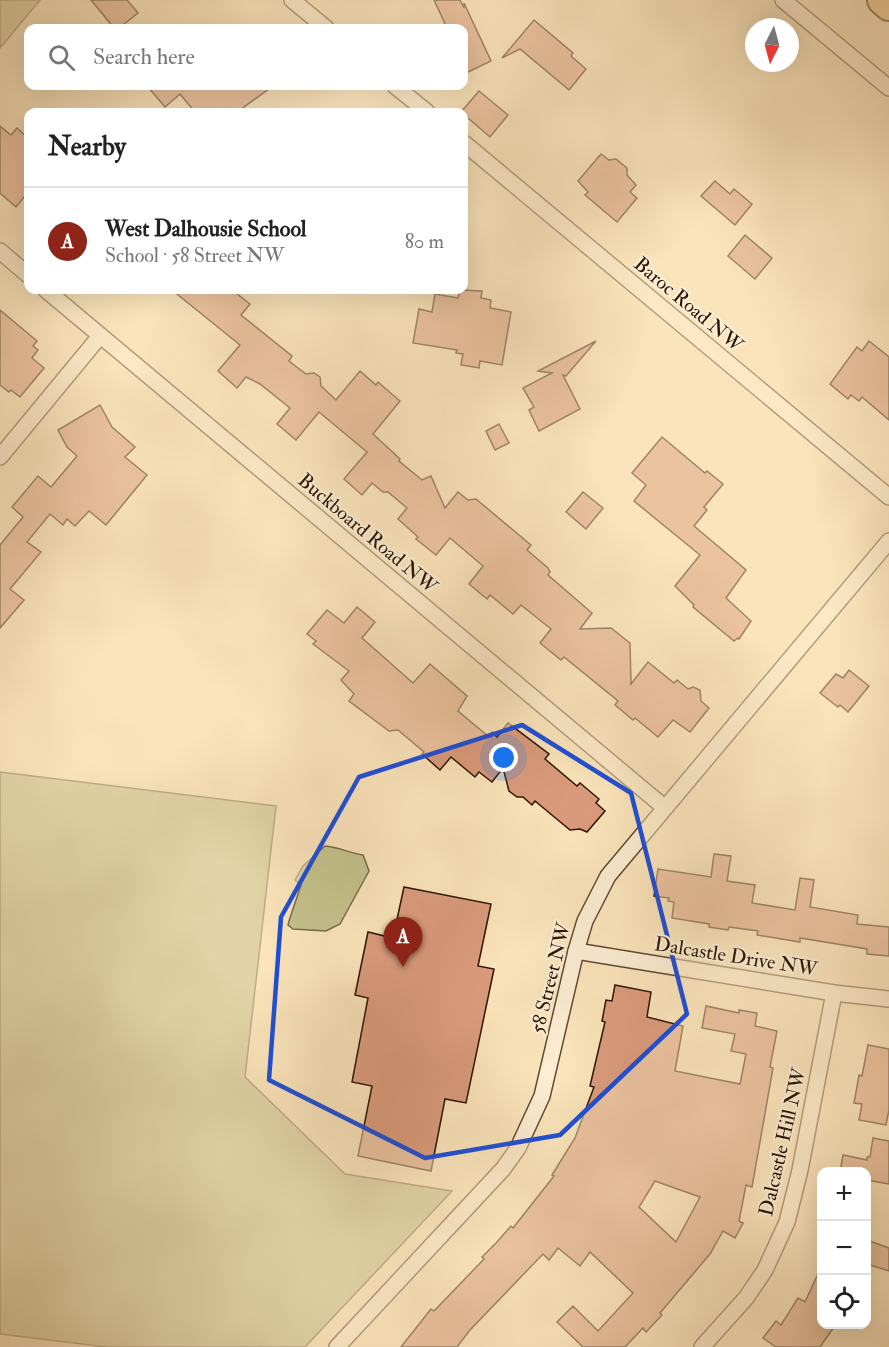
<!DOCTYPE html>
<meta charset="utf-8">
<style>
body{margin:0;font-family:"IM FELL Double Pica",serif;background:#f2f2f2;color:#222}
.controls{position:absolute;right:18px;bottom:18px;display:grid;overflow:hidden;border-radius:12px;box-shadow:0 6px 24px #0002}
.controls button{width:54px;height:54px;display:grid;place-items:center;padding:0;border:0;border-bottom:2px solid #e0e0e0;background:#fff;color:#222;font:30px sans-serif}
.compass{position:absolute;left:745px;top:18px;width:54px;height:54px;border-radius:50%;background:#fff;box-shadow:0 6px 24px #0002;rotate:186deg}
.you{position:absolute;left:504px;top:758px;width:21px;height:21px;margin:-15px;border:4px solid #fff;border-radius:50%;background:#1a73e8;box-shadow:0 0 0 9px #1a73e833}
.badge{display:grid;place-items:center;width:39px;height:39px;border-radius:50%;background:#8f2418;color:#fff;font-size:20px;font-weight:700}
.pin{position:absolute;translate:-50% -50px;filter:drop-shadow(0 2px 3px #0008)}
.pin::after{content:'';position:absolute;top:32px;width:21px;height:18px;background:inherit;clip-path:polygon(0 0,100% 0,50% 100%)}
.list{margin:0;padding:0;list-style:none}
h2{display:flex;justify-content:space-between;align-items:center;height:78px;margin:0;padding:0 24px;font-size:26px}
h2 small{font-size:20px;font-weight:400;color:#767676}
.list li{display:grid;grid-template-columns:39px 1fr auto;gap:18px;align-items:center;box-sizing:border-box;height:108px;padding:0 24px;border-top:2px solid #e0e0e0}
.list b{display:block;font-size:22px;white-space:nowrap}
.list p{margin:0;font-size:20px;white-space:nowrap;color:#767676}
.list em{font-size:20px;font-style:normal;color:#767676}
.icon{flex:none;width:33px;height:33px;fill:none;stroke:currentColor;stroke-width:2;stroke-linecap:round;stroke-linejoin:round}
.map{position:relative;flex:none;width:889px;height:1347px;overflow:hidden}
.search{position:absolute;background:#fff;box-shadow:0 6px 24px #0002;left:24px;top:24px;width:444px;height:66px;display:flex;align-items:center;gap:15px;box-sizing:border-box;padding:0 21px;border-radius:12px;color:#767676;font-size:22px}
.panel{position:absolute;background:#fff;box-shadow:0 6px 24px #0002;left:24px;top:108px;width:444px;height:186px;border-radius:12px}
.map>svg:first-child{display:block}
</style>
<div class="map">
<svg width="889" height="1347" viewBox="0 0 889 1347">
<rect width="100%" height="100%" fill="#fbe4bb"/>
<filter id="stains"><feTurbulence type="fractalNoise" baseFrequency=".00333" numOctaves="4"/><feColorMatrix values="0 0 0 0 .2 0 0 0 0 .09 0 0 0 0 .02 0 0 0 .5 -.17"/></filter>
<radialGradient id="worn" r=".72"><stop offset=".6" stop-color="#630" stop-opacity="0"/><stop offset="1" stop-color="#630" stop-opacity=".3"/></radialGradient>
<g fill="#c4c28c" stroke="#786b48" stroke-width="1.5">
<polygon points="0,0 40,0 0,48"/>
<polygon points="0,772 276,806 245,1077 345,1174 452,1191 305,1347 107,1347 0,1334"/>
<path d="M 325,846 C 339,847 349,853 363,855 L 369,871 L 340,924 L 326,931 L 293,929 L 288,925 L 289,921 L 301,885 L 295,880 L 303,866 Z"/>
</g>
<g fill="#da9b7c" stroke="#2c1405" stroke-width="1.5" fill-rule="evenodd">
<polygon points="91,0 127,0 138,13 119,28 114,28"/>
<polygon points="434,0 460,0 464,8 464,3 491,61 464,74 464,28 447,28"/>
<polygon points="534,20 573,53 571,56 586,69 569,90 520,49 502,58"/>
<polygon points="147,86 273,86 237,112 195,112 180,94 165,107"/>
<polygon points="479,91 508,115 490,137 461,112"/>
<polygon points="0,126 11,135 17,128 28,138 28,192 16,207 0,193"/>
<polygon points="601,154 609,160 616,159 627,168 627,175 636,185 630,192 637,198 617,222 585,195 588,192 578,181"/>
<polygon points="715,181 730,194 734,189 752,204 735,225 701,196"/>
<polygon points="745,235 772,258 755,279 728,256"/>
<polygon points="172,290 232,290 250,304 241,315 292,356 289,361 306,374 314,373 320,377 321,386 336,400 360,371 376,385 378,382 400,401 373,434 400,459 399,461 422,480 431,476 445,508 458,492 468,500 476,499 531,545 527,550 548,568 550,572 548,575 592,613 580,629 611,628 630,643 631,684 648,662 674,683 677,680 688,689 693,687 700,690 701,701 709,708 690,732 673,720 658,737 635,718 633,720 615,705 618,701 564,657 561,660 540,643 551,629 521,605 513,614 490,595 487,599 469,584 483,566 450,538 436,555 416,539 418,537 398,519 407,508 388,492 383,492 372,483 362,495 344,479 367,452 319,412 296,440 277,424 290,408 260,384 246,377 237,388 218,371 240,345"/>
<polygon points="460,290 482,291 481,298 491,300 490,308 511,312 502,365 480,361 479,368 461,365 463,354 456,353 457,350 413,343 419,309 432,312 435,294 458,298"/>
<polygon points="0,310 37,341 33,346 38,350 32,358 44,368 20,397 11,390 9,392 0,385"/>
<polygon points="596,341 566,376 563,375 580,409 539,431 529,410 534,407 523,388 552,373 538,371"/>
<polygon points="869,341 889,357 889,420 862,397 859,401 851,395 848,399 830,384 857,347 862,351"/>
<polygon points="100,405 112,427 135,447 125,457 147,475 106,525 89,511 75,526 67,519 63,525 50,514 27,542 41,552 10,589 24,600 0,628 0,545 23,517 12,507 38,476 51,487 77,456 67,447 58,430"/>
<polygon points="499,424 509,443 495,450 486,431"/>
<polygon points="662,437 705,473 707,471 723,484 704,507 707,510 694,526 746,570 726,598 751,621 739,639 738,638 734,641 693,607 694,605 675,586 700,555 634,501 646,485 632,473"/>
<polygon points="583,492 603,508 586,529 566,512"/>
<polygon points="357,607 375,622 362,638 413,683 430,664 467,696 458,711 488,736 492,732 497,737 508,723 549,754 545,759 577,786 580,783 599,799 596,803 605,811 587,832 580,829 570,830 535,801 532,805 523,797 517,797 509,791 503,768 492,782 479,772 475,777 451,757 440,770 422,754 424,752 398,730 389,731 349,701 354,694 341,680 349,671 313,644 316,641 307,634 327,610 344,623"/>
<polygon points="849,670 869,686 848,712 840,705 838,707 820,693 836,674 843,678"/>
<polygon points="714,854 731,856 727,881 755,885 752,903 795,910 800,878 814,880 810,907 858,915 857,924 889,927 889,956 867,954 867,949 800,938 800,942 757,935 758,931 729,927 728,930 709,927 709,924 672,918 674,902 668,901 669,898 654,896 658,869 711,877"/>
<polygon points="404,887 491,904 478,966 494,969 466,1103 445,1099 431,1171 358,1156 372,1086 352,1082 368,998 355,995 368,932 393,938"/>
<path d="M 615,985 L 651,992 L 647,1017 L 683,1026 L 675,1071 L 740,1084 L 746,1054 L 731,1051 L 735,1034 L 702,1028 L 706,1006 L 739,1013 L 739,1010 L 757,1013 L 755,1026 L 777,1031 L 770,1067 L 773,1068 L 752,1187 L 746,1185 L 739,1221 L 743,1223 L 735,1238 L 723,1231 L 710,1254 L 660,1313 L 662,1315 L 646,1332 L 643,1328 L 625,1347 L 583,1347 L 557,1322 L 573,1306 L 598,1331 L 633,1293 L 590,1252 L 580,1266 L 558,1248 L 549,1260 L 543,1254 L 470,1330 L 457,1347 L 401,1347 L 431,1309 L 434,1311 L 484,1259 L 482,1257 L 496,1243 L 511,1226 L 513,1228 L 554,1176 L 552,1175 L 575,1138 L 594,1087 L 590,1086 L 605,1022 L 602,1021 L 606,1000 L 612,1001 ZM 655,1181 L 700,1197 L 676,1242 L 639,1207 Z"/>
<polygon points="868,1045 889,1049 889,1110 886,1125 859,1120 862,1104 854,1103 859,1075 862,1076"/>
<polygon points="873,1138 889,1141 889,1184 867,1180 867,1172 840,1172 843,1155 867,1160 867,1157 870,1157"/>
<polygon points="867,1240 889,1248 889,1271 867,1264"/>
<polygon points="822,1265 822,1324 836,1324 820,1347 776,1347 763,1338 776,1321 781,1325 798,1298 805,1302"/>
</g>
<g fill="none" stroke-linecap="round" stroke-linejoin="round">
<defs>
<g id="minor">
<polyline points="292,0 326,28"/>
<polyline points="783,0 889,88"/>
<polyline points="395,86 427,112"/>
<polyline points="464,143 889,497"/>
<polyline points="0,251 28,275"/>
<polyline points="46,290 664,807"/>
<polyline points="0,457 100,336"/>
<polyline points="576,951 834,993 889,999"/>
<polyline points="337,1347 503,1169 518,1148 542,1096 576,951 585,921 608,876 889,541"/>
<polyline points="702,1347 746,1298 765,1270 787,1222 800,1170 834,993"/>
</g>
<polyline id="motorway" points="882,0 889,6"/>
</defs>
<use href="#minor" stroke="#604832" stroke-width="18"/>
<use href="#motorway" stroke="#2c1405" stroke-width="32"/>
<use href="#minor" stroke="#fcedd3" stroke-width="15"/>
<use href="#motorway" stroke="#eec27e" stroke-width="28"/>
</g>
<path d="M0 0H889V1347H0ZM 522,725 L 631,793 L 687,1014 L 560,1135 L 425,1158 L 269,1080 L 281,917 L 359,777 Z" fill="#fbe4bb" fill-opacity=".55" fill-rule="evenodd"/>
<path fill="none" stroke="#1d4ed8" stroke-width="4.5" stroke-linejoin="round" d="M 522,725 L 631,793 L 687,1014 L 560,1135 L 425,1158 L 269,1080 L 281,917 L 359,777 Z"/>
<g text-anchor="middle" stroke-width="4.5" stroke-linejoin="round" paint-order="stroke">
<g font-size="20" fill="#2c1405" stroke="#fcedd3">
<text transform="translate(689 304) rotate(40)" y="7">Baroc Road NW</text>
<text transform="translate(368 533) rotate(40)" y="7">Buckboard Road NW</text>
<text transform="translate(736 956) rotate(9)" y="7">Dalcastle Drive NW</text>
<text transform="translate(550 978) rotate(-76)" y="7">58 Street NW</text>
<text transform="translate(782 1142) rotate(-77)" y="7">Dalcastle Hill NW</text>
</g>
</g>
<rect width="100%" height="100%" filter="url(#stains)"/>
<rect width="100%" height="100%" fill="url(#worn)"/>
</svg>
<div class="controls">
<button>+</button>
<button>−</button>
<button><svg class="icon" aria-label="locate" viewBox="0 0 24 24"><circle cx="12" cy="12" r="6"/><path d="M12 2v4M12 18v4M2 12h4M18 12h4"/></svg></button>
</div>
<svg class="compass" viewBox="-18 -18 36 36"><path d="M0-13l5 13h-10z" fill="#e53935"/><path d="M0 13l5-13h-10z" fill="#767676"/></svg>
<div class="you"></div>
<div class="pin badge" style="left:403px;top:967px">A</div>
<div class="search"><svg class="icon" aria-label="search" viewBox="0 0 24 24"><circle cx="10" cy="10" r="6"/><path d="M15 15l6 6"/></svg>Search here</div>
<section class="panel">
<h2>Nearby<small></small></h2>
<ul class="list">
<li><span class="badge">A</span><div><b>West Dalhousie School</b><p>School · 58 Street NW</p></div><em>80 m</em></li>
</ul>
</section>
</div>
